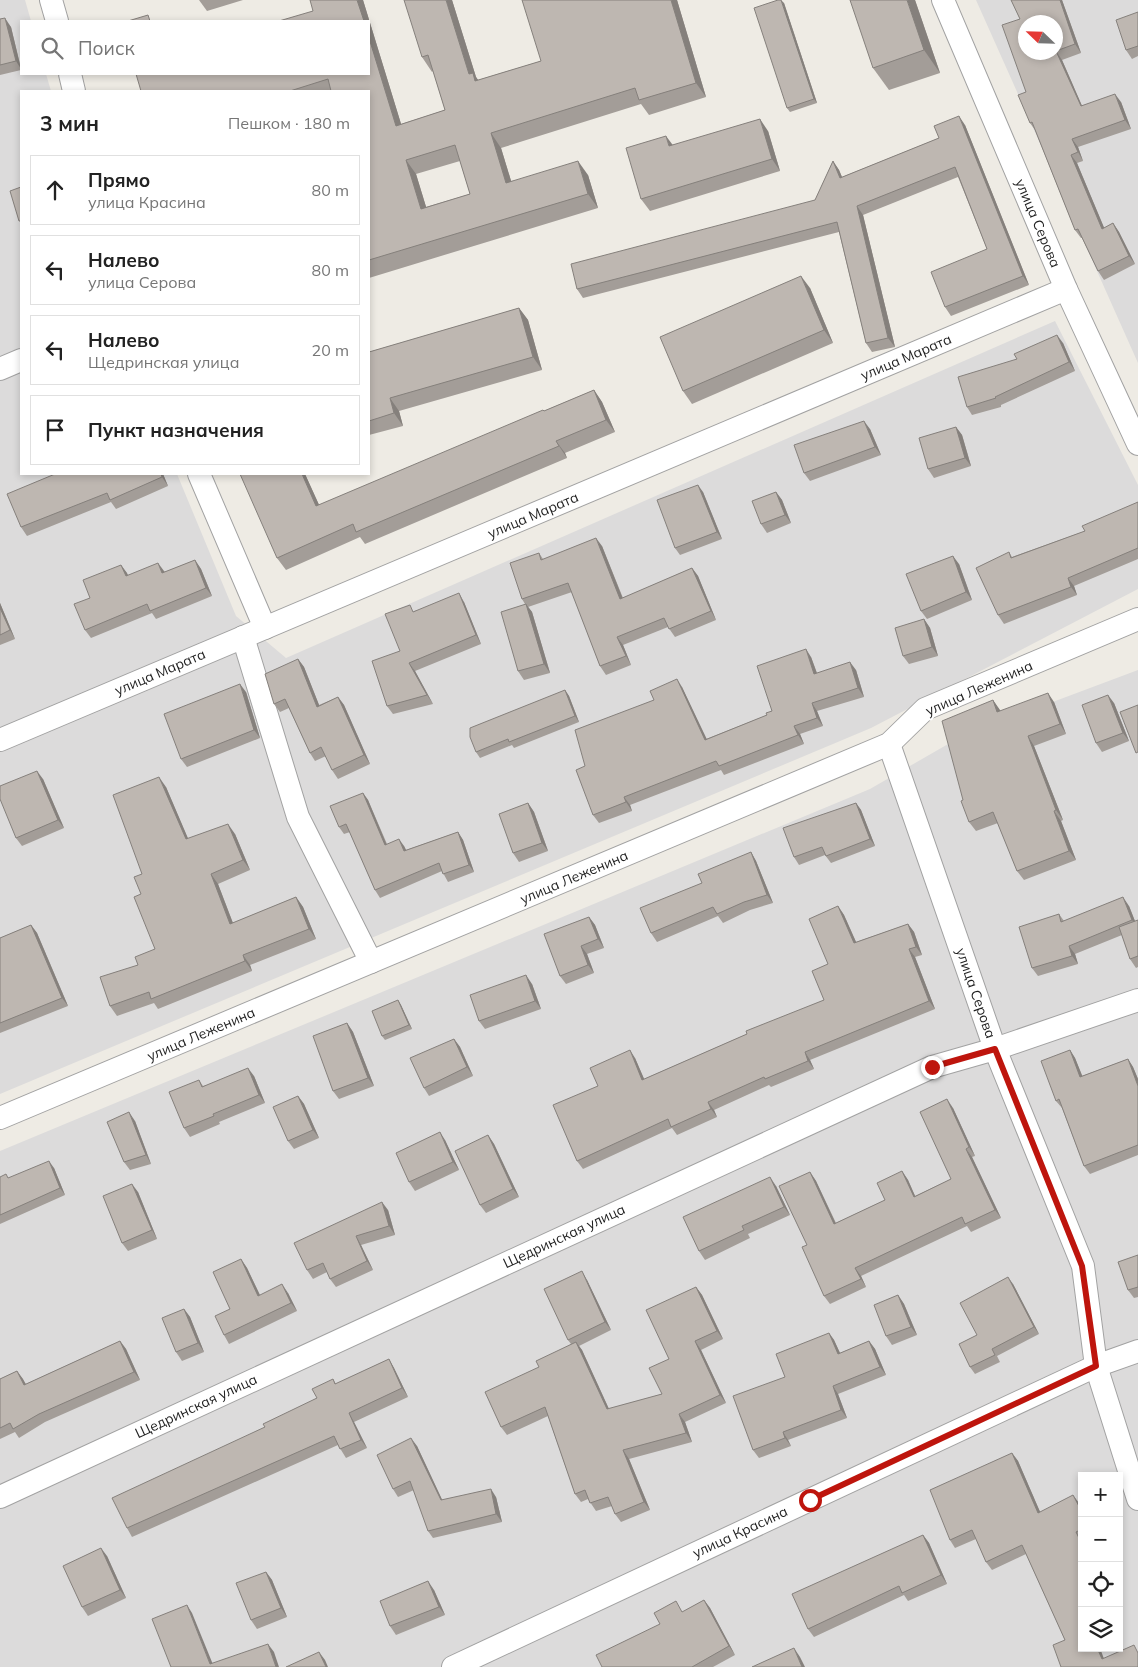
<!DOCTYPE html>
<html lang="ru">
<meta charset="utf-8">
<style>
body{margin:0;font-family:Mulish,sans-serif;background:#f2f2f2;color:#222}
.controls{position:absolute;right:15px;bottom:15px;display:grid;overflow:hidden;border-radius:0px;box-shadow:0 2px 8px #0003}
.controls button{width:45px;height:45px;display:grid;place-items:center;padding:0;border:0;border-bottom:1px solid #e0e0e0;background:#fff;color:#222;font:25px sans-serif}
.compass{position:absolute;left:1018px;top:15px;width:45px;height:45px;border-radius:50%;background:#fff;box-shadow:0 2px 8px #0003;rotate:293deg}
.stop{position:absolute;width:15px;height:15px;margin:-11px;border:4px solid #be150d;border-radius:50%;background:#fff}
.stop.end{background:#be150d;border-color:#fff;box-shadow:0 1px 5px #0008}
.list{margin:0;padding:0;list-style:none}
h2{display:flex;justify-content:space-between;align-items:center;height:65px;margin:0;padding:0 20px;font-size:21px}
h2 small{font-size:16px;font-weight:400;color:#767676}
.list li{display:grid;grid-template-columns:32px 1fr auto;gap:15px;align-items:center;box-sizing:border-box;height:70px;margin:0 10px 10px;padding:0 10px;border:1px solid #e0e0e0;border-radius:0px}
.list b{display:block;font-size:19px;white-space:nowrap}
.list p{margin:0;font-size:16px;white-space:nowrap;color:#767676}
.list em{font-size:16px;font-style:normal;color:#767676}
.icon{flex:none;width:28px;height:28px;fill:none;stroke:currentColor;stroke-width:2;stroke-linecap:round;stroke-linejoin:round}
.map{position:relative;flex:none;width:1138px;height:1667px;overflow:hidden}
.search{position:absolute;background:#fff;box-shadow:0 2px 8px #0003;left:20px;top:20px;width:350px;height:55px;display:flex;align-items:center;gap:12px;box-sizing:border-box;padding:0 18px;border-radius:0px;color:#767676;font-size:19px}
.panel{position:absolute;background:#fff;box-shadow:0 2px 8px #0003;left:20px;top:90px;width:350px;height:385px;border-radius:0px}
.map>svg:first-child{display:block}
</style>
<div class="map">
<svg width="1138" height="1667" viewBox="0 0 1138 1667">
<rect width="100%" height="100%" fill="#eeebe4"/>
<g fill="#dcdbdb" fill-rule="evenodd">
<polygon points="0,0 25,0 31,21 21,21 21,74 46,74 51,91 21,91 21,474 177,474 236,616 286,658 1055,321 1138,485 1138,589 871,728 0,1094"/>
<path d="M 976,0 L 1138,0 L 1138,363 ZM 1026,22 L 1056,22 L 1056,52 L 1026,52 Z"/>
<path d="M 1138,670 L 1138,1667 L 0,1667 L 0,1151 L 870,789 L 962,736 ZM 1082,1476 L 1119,1476 L 1119,1648 L 1082,1648 Z"/>
</g>
<g fill="none" stroke-linecap="round" stroke-linejoin="round">
<defs>
<g id="street">
<polyline points="51,0 57,21"/>
<polyline points="943,0 1066,289 1138,444"/>
<polyline points="70,74 74,91"/>
<polyline points="0,369 21,360"/>
<polyline points="199,474 265,628"/>
<polyline points="243,637 298,817 371,962"/>
<polyline points="0,740 1066,289"/>
<polyline points="889,744 995,1049 1083,1266 1096,1366 1138,1499"/>
<polyline points="0,1118 889,744 925,709 1138,619"/>
<polyline points="0,1497 932,1067 995,1049 1138,1000"/>
<polyline points="453,1667 1096,1366 1138,1351"/>
</g>
</defs>
<use href="#street" stroke="#a2a2a2" stroke-width="24"/>
<use href="#street" stroke="#fff" stroke-width="22"/>
</g>
<g fill="#a39d98" fill-rule="evenodd">
<polygon points="199,0 243,0 207,11"/>
<path d="M 363,0 L 401,124 L 445,110 L 433,71 L 432,72 L 422,57 L 452,0 L 476,77 L 478,80 L 541,61 L 677,0 L 706,97 L 649,115 L 641,104 L 501,148 L 511,181 L 588,175 L 598,208 L 369,278 L 369,91 L 141,91 L 313,11 ZM 460,161 L 470,194 L 426,207 L 416,174 Z"/>
<polygon points="915,0 940,73 889,90 873,68"/>
<polygon points="1011,0 1062,0 1081,53 1062,60 1082,106 1121,102 1131,129 1078,147 1083,161 1077,163 1104,228 1113,223 1119,232 1135,264 1104,280 1098,271 1082,238 1081,238 1075,230 1035,130 1030,123 1026,92 1020,19"/>
<polygon points="784,3 817,103 790,112 787,108"/>
<polygon points="1138,12 1138,56 1132,59 1126,50"/>
<polygon points="0,19 11,27 21,68 21,70 0,75"/>
<polygon points="965,125 1029,285 951,316 945,307 987,249 958,177 863,215 895,347 872,352 866,343 839,232 583,298 577,289 815,200 833,161 839,170 842,177 939,138"/>
<polygon points="768,131 780,171 650,211 641,199 673,145"/>
<polygon points="810,288 833,343 692,404 683,391"/>
<polygon points="519,308 528,320 542,370 399,411 403,426 369,435 369,352"/>
<polygon points="1063,343 1075,371 1001,405 1001,407 972,415 967,407 1017,359"/>
<polygon points="594,390 602,402 615,432 565,453 567,458 365,544 360,537 286,570 277,558 305,474 319,505"/>
<polygon points="956,427 962,435 971,466 934,478 928,469"/>
<polygon points="870,429 881,455 810,481 804,473"/>
<polygon points="55,474 163,474 168,486 116,509 111,502 27,536 21,527"/>
<polygon points="703,492 722,539 680,555 675,548"/>
<polygon points="776,492 782,500 791,523 767,533 761,524"/>
<polygon points="1138,502 1138,559 1074,586 1077,595 1004,624 998,615 1009,552 1012,557 1085,531"/>
<polygon points="602,546 623,598 692,568 698,576 716,620 675,637 668,627 623,645 631,665 606,675 600,666 572,592 528,607 532,612 550,673 524,680 518,671 525,604 522,599 539,553 543,559"/>
<polygon points="195,560 201,569 212,596 156,619 152,613 91,638 85,630 90,598 121,565 128,575 164,571 165,572"/>
<polygon points="959,564 972,600 927,619 921,611"/>
<polygon points="464,602 481,644 415,671 433,704 393,714 387,706 400,651 414,611"/>
<polygon points="0,603 15,639 0,645"/>
<polygon points="924,619 930,628 938,656 909,664 903,656"/>
<polygon points="811,657 817,673 856,670 864,697 817,711 823,726 800,734 804,744 724,775 721,770 630,805 632,811 599,823 593,815 585,766 654,700 682,687 706,739 767,715 772,711"/>
<polygon points="298,659 304,667 319,705 338,697 344,705 370,764 338,779 332,770 326,756 315,761 310,753 289,708 280,712 274,704"/>
<polygon points="565,690 569,696 579,722 514,748 512,745 480,758 476,752"/>
<polygon points="246,692 260,738 187,767 181,759"/>
<polygon points="993,700 1000,711 1054,702 1066,734 1034,746 1063,820 1061,821 1076,860 1024,880 1017,871 998,823 976,831 969,822 963,800"/>
<polygon points="1114,703 1129,741 1102,752 1096,743"/>
<polygon points="43,779 64,828 22,846 16,838"/>
<polygon points="166,787 188,839 235,834 250,870 218,884 233,923 296,897 303,907 316,939 250,965 252,971 158,1009 154,1003 117,1016 110,1006 138,965 155,949 141,894 142,874"/>
<polygon points="363,793 368,800 387,844 404,846 406,850 458,832 463,840 474,872 448,882 442,871 380,898 375,890 350,832 344,834 339,827"/>
<polygon points="528,803 534,812 548,851 519,862 513,853"/>
<polygon points="856,803 861,810 875,846 831,863 825,855 799,865 794,857"/>
<polygon points="751,852 756,861 773,903 750,910 723,923 718,916 657,942 651,933 702,883"/>
<polygon points="838,906 844,915 856,942 908,924 914,932 922,955 915,957 935,1009 810,1060 814,1069 771,1087 769,1085 714,1110 717,1117 677,1135 672,1128 583,1169 577,1161 635,1058 644,1079 747,1034 824,1000 828,964"/>
<polygon points="1129,906 1135,921 1138,920 1138,967 1136,968 1130,959 1122,935 1075,954 1078,964 1038,976 1032,968 1059,914 1064,921"/>
<polygon points="589,917 595,925 604,948 587,954 594,973 566,984 560,976"/>
<polygon points="31,925 37,933 68,1006 0,1033 0,938"/>
<polygon points="532,984 541,1009 485,1029 479,1021"/>
<polygon points="398,1000 401,1005 412,1029 385,1040 382,1036"/>
<polygon points="347,1023 353,1032 374,1086 339,1099 333,1091"/>
<polygon points="454,1039 460,1047 473,1076 429,1096 424,1088"/>
<polygon points="1070,1050 1075,1058 1082,1076 1128,1059 1133,1067 1138,1079 1138,1155 1090,1174 1084,1166 1062,1108 1056,1101"/>
<polygon points="254,1076 265,1103 219,1122 220,1124 190,1137 184,1128 199,1080 203,1086"/>
<polygon points="298,1096 304,1104 319,1138 294,1149 288,1141"/>
<polygon points="953,1108 975,1156 972,1157 1001,1218 971,1232 967,1226 861,1276 866,1287 830,1304 824,1296 810,1172 816,1181 836,1223 885,1200 902,1171 908,1180 915,1196 951,1179"/>
<polygon points="135,1121 151,1164 130,1170 124,1162"/>
<polygon points="488,1135 494,1144 519,1197 486,1213 480,1205"/>
<polygon points="445,1140 459,1170 415,1191 409,1182"/>
<polygon points="54,1168 65,1195 0,1224 0,1177 9,1178"/>
<polygon points="776,1186 790,1215 748,1234 750,1238 705,1260 699,1251"/>
<polygon points="138,1192 157,1239 128,1251 122,1243"/>
<polygon points="388,1210 395,1235 361,1245 373,1270 336,1287 330,1279 327,1272 313,1279 307,1270"/>
<polygon points="1138,1255 1138,1297 1134,1298 1128,1290"/>
<polygon points="241,1259 247,1268 260,1295 288,1293 297,1311 229,1344 224,1335"/>
<polygon points="587,1280 611,1330 579,1346 582,1350 609,1409 662,1394 669,1359 696,1287 702,1295 723,1339 701,1350 726,1403 685,1422 692,1442 629,1459 650,1510 621,1522 615,1514 612,1506 596,1511 588,1499 581,1502 575,1494 548,1416 507,1435 501,1427 539,1367 571,1344 568,1340"/>
<polygon points="1013,1284 1039,1334 997,1356 1000,1362 975,1374 970,1367 977,1335"/>
<polygon points="898,1295 904,1304 917,1335 892,1345 886,1336"/>
<polygon points="184,1309 190,1317 204,1352 182,1361 176,1352"/>
<polygon points="829,1333 834,1340 840,1353 869,1341 875,1349 886,1375 838,1394 847,1418 788,1440 791,1446 759,1458 753,1450 785,1377"/>
<polygon points="120,1341 126,1349 140,1380 45,1422 19,1438 15,1432 0,1439 0,1379 17,1371 26,1384"/>
<polygon points="389,1359 394,1368 408,1397 354,1422 367,1448 346,1458 338,1445 132,1537 127,1528 265,1427 317,1398 333,1379 336,1384"/>
<polygon points="417,1446 442,1500 496,1497 502,1522 433,1538 428,1531 414,1490 398,1497 393,1489"/>
<polygon points="1012,1453 1018,1461 1040,1512 1079,1503 1082,1509 1082,1648 1104,1658 1138,1667 1061,1667 1065,1640 1026,1554 992,1570 986,1562 976,1539 955,1548 950,1540"/>
<polygon points="923,1535 929,1543 947,1584 908,1601 904,1595 814,1637 808,1629"/>
<polygon points="107,1556 126,1598 88,1616 82,1607"/>
<polygon points="266,1572 272,1580 287,1617 257,1629 251,1620"/>
<polygon points="434,1590 445,1615 396,1635 390,1626"/>
<polygon points="704,1600 710,1608 735,1655 713,1667 602,1667 683,1612"/>
</g>
<g fill="#85807c">
<polygon points="357,0 363,0 406,140 396,126 369,38 369,21 364,21"/>
<polygon points="446,0 452,0 476,77 483,87 485,95 469,74"/>
<polygon points="671,0 677,0 706,97 696,83"/>
<polygon points="781,0 784,3 817,103 814,99"/>
<polygon points="907,0 915,0 940,73 924,50"/>
<polygon points="1060,0 1062,0 1081,53 1075,44"/>
<polygon points="5,18 11,27 21,69 16,61"/>
<polygon points="1056,51 1062,60 1086,115 1081,106"/>
<polygon points="1115,94 1121,102 1131,129 1125,120"/>
<polygon points="959,116 965,125 1029,285 1023,276"/>
<polygon points="760,119 768,131 780,171 772,159"/>
<polygon points="491,133 501,148 516,197 506,183"/>
<polygon points="666,136 675,148 669,146"/>
<polygon points="1072,139 1078,147 1083,161 1078,152"/>
<polygon points="1071,155 1077,163 1108,237 1102,229"/>
<polygon points="406,160 416,174 431,223 421,209"/>
<polygon points="578,161 588,175 598,208 588,194"/>
<polygon points="833,161 839,170 846,187 840,178"/>
<polygon points="857,206 863,215 895,347 888,338"/>
<polygon points="1113,223 1119,232 1135,264 1129,256"/>
<polygon points="801,276 810,288 833,343 824,330"/>
<polygon points="519,308 528,320 542,370 533,357"/>
<polygon points="1057,335 1063,343 1075,371 1069,362"/>
<polygon points="594,390 602,402 615,432 606,420"/>
<polygon points="390,398 399,411 403,426 394,413"/>
<polygon points="864,421 870,429 881,455 875,447"/>
<polygon points="956,427 962,435 971,466 965,458"/>
<polygon points="556,441 565,453 567,458 559,446"/>
<polygon points="161,474 163,474 168,486 162,477"/>
<polygon points="302,474 305,474 325,518 316,506"/>
<polygon points="698,485 703,492 722,539 717,532"/>
<polygon points="776,492 782,500 791,523 785,515"/>
<polygon points="596,538 602,546 626,607 620,599"/>
<polygon points="953,556 959,564 972,600 966,592"/>
<polygon points="195,560 201,569 212,596 206,588"/>
<polygon points="158,563 164,571 168,582 162,573"/>
<polygon points="121,565 127,573 131,584 126,576"/>
<polygon points="692,568 698,576 716,620 711,611"/>
<polygon points="1068,578 1074,586 1077,595 1071,587"/>
<polygon points="459,593 464,602 481,644 476,635"/>
<polygon points="0,603 15,639 10,630 0,608"/>
<polygon points="526,604 532,612 550,673 544,664"/>
<polygon points="924,619 930,628 938,656 932,647"/>
<polygon points="617,637 623,645 631,665 626,656"/>
<polygon points="806,649 811,657 820,682 814,674"/>
<polygon points="298,659 304,667 323,715 317,707"/>
<polygon points="850,662 856,670 864,697 858,688"/>
<polygon points="409,663 415,671 433,704 427,695"/>
<polygon points="677,679 682,687 711,748 705,740"/>
<polygon points="240,684 246,692 260,738 254,730"/>
<polygon points="565,690 569,696 579,722 575,716"/>
<polygon points="1048,693 1054,702 1066,734 1060,724"/>
<polygon points="1108,695 1114,703 1129,741 1123,733"/>
<polygon points="338,697 344,705 370,764 364,755"/>
<polygon points="993,700 1000,710 1004,722 997,712"/>
<polygon points="812,703 817,711 823,726 817,718"/>
<polygon points="794,726 800,734 804,744 798,735"/>
<polygon points="1028,736 1034,746 1063,820 1056,810"/>
<polygon points="37,771 43,779 64,828 58,820"/>
<polygon points="159,777 166,787 193,850 186,839"/>
<polygon points="363,793 368,800 390,853 385,845"/>
<polygon points="624,797 630,805 632,811 626,802"/>
<polygon points="528,803 534,812 548,851 542,843"/>
<polygon points="856,803 861,810 875,846 870,839"/>
<polygon points="1054,811 1061,821 1076,860 1069,851"/>
<polygon points="228,824 235,834 250,870 243,860"/>
<polygon points="458,832 463,840 474,872 469,865"/>
<polygon points="399,839 404,846 410,858 404,851"/>
<polygon points="751,852 756,861 773,903 767,895"/>
<polygon points="211,874 218,884 237,934 230,924"/>
<polygon points="296,897 303,907 316,939 309,929"/>
<polygon points="1123,897 1129,906 1138,929 1132,920"/>
<polygon points="838,906 844,915 860,951 854,943"/>
<polygon points="589,917 595,925 604,948 598,939"/>
<polygon points="908,924 914,932 922,955 916,947"/>
<polygon points="31,925 37,933 68,1006 62,998"/>
<polygon points="581,946 587,954 594,973 588,965"/>
<polygon points="1069,946 1075,954 1078,964 1072,956"/>
<polygon points="909,949 915,957 935,1009 929,1001"/>
<polygon points="243,955 250,965 252,971 245,961"/>
<polygon points="526,975 532,984 541,1009 535,1001"/>
<polygon points="398,1000 401,1005 412,1029 409,1025"/>
<polygon points="347,1023 353,1032 374,1086 368,1078"/>
<polygon points="454,1039 460,1047 473,1076 467,1067"/>
<polygon points="630,1050 635,1058 648,1088 642,1080"/>
<polygon points="1070,1050 1075,1058 1086,1085 1080,1077"/>
<polygon points="805,1052 810,1060 814,1069 808,1061"/>
<polygon points="1128,1059 1133,1067 1138,1079 1138,1086"/>
<polygon points="248,1068 254,1076 265,1103 259,1095"/>
<polygon points="298,1096 304,1104 319,1138 313,1130"/>
<polygon points="947,1099 953,1108 975,1156 969,1147"/>
<polygon points="708,1102 714,1110 717,1117 711,1109"/>
<polygon points="129,1112 135,1121 151,1164 146,1155"/>
<polygon points="440,1132 445,1140 459,1170 453,1162"/>
<polygon points="488,1135 494,1144 519,1197 513,1189"/>
<polygon points="966,1149 972,1157 1001,1218 995,1210"/>
<polygon points="49,1161 54,1168 65,1195 60,1188"/>
<polygon points="902,1171 908,1180 919,1205 914,1197"/>
<polygon points="810,1172 816,1181 840,1233 834,1224"/>
<polygon points="770,1177 776,1186 790,1215 784,1207"/>
<polygon points="132,1184 138,1192 157,1239 152,1230"/>
<polygon points="382,1202 388,1210 395,1235 389,1226"/>
<polygon points="356,1236 361,1245 373,1270 367,1261"/>
<polygon points="241,1259 247,1268 264,1304 258,1296"/>
<polygon points="855,1268 861,1276 866,1287 861,1279"/>
<polygon points="582,1271 587,1280 611,1330 605,1322"/>
<polygon points="1008,1277 1013,1284 1039,1334 1034,1327"/>
<polygon points="282,1284 288,1293 297,1311 291,1303"/>
<polygon points="696,1287 702,1295 723,1339 717,1331"/>
<polygon points="898,1295 904,1304 917,1335 911,1327"/>
<polygon points="184,1309 190,1317 204,1352 198,1343"/>
<polygon points="829,1333 834,1340 844,1362 838,1354"/>
<polygon points="120,1341 126,1349 140,1380 134,1372"/>
<polygon points="695,1341 701,1350 726,1403 720,1395"/>
<polygon points="869,1341 875,1349 886,1375 880,1367"/>
<polygon points="576,1342 582,1350 613,1418 607,1409"/>
<polygon points="389,1359 394,1368 408,1397 402,1388"/>
<polygon points="17,1371 23,1379 30,1393 24,1385"/>
<polygon points="833,1386 838,1394 847,1418 841,1410"/>
<polygon points="349,1413 354,1422 367,1448 361,1440"/>
<polygon points="679,1414 685,1422 692,1442 686,1433"/>
<polygon points="783,1432 788,1440 791,1446 785,1438"/>
<polygon points="411,1438 417,1446 446,1508 441,1500"/>
<polygon points="623,1450 629,1459 650,1510 644,1502"/>
<polygon points="1012,1453 1018,1461 1044,1521 1038,1513"/>
<polygon points="491,1489 496,1497 502,1522 496,1514"/>
<polygon points="1073,1495 1079,1503 1082,1509 1082,1512"/>
<polygon points="923,1535 929,1543 947,1584 941,1575"/>
<polygon points="101,1548 107,1556 126,1598 120,1590"/>
<polygon points="266,1572 272,1580 287,1617 281,1608"/>
<polygon points="428,1581 434,1590 445,1615 439,1607"/>
<polygon points="704,1600 710,1608 735,1655 729,1646"/>
<polygon points="187,1605 192,1613 214,1667 210,1664"/>
<polygon points="268,1644 274,1652 279,1667 276,1667"/>
<polygon points="794,1648 800,1657 805,1667 802,1667"/>
<polygon points="1097,1648 1100,1648 1107,1667 1102,1659"/>
<polygon points="319,1652 325,1660 328,1667 326,1667"/>
</g>
<g fill="#beb7b1" stroke="#85807c" fill-rule="evenodd">
<polygon points="310,0 357,0 364,21 279,21 313,11"/>
<path d="M 404,0 L 446,0 L 469,74 L 473,73 L 475,81 L 541,61 L 522,0 L 671,0 L 696,83 L 639,100 L 635,88 L 491,133 L 506,183 L 578,161 L 588,194 L 369,260 L 369,91 L 331,91 L 328,79 L 290,91 L 141,91 L 136,74 L 369,74 L 369,38 L 396,126 L 445,110 L 428,55 L 422,57 ZM 455,145 L 470,194 L 421,209 L 406,160 Z"/>
<polygon points="778,0 781,0 814,99 787,108 754,8"/>
<polygon points="850,0 907,0 924,50 873,68"/>
<path d="M 1011,0 L 1060,0 L 1075,44 L 1056,51 L 1081,106 L 1115,94 L 1125,120 L 1072,139 L 1078,152 L 1071,155 L 1102,229 L 1113,223 L 1129,256 L 1098,271 L 1078,229 L 1075,230 L 1032,122 L 1030,123 L 1018,95 L 1026,92 L 1002,25 L 1020,19 ZM 1026,22 L 1056,22 L 1056,52 L 1026,52 Z"/>
<polygon points="1138,12 1138,46 1126,50 1116,20"/>
<polygon points="148,15 150,21 128,21"/>
<polygon points="5,18 16,61 0,65 0,19"/>
<polygon points="959,116 1023,276 945,307 931,272 987,249 955,167 857,206 888,338 866,343 837,222 577,289 571,264 815,200 833,161 840,178 939,138 934,126"/>
<polygon points="760,119 772,159 641,199 626,148 666,136 669,146"/>
<polygon points="21,187 21,221 19,221 10,191"/>
<polygon points="801,276 824,330 683,391 660,337"/>
<polygon points="519,308 533,357 390,398 394,413 369,421 369,352"/>
<polygon points="1057,335 1069,362 995,397 996,398 967,407 958,377 1017,359 1014,354"/>
<polygon points="594,390 606,420 556,441 559,446 356,532 353,524 277,558 240,474 302,474 316,506 543,410 544,411"/>
<polygon points="864,421 875,447 804,473 794,445"/>
<polygon points="956,427 965,458 928,469 919,438"/>
<polygon points="55,474 161,474 162,477 110,500 107,493 21,527 7,494"/>
<polygon points="698,485 717,532 675,548 657,500"/>
<polygon points="776,492 785,515 761,524 752,501"/>
<polygon points="1138,502 1138,548 1068,578 1071,587 998,615 976,568 1009,552 1011,558 1085,531 1082,526"/>
<polygon points="596,538 620,599 692,568 711,611 669,629 664,618 617,637 626,656 600,666 568,583 522,599 510,563 539,553 541,560"/>
<polygon points="953,556 966,592 921,611 906,574"/>
<polygon points="195,560 206,588 150,611 147,604 85,630 74,604 90,598 83,580 121,565 126,576 158,563 162,573"/>
<polygon points="459,593 476,635 409,663 427,695 387,706 372,661 400,651 385,614 410,605 413,612"/>
<polygon points="526,604 544,664 518,671 501,612"/>
<polygon points="0,608 10,630 0,635"/>
<polygon points="924,619 932,647 903,656 895,628"/>
<polygon points="806,649 814,674 850,662 858,688 812,703 817,718 794,726 798,735 719,766 716,761 624,797 626,802 593,815 576,770 585,766 575,730 654,700 650,691 677,679 705,740 767,715 766,713 772,711 757,666"/>
<polygon points="298,659 317,707 338,697 364,755 332,770 321,747 310,753 285,699 274,704 265,674"/>
<polygon points="240,684 254,730 181,759 164,714"/>
<polygon points="565,690 575,716 509,742 508,739 476,752 470,737 470,728"/>
<polygon points="1048,693 1060,724 1028,736 1056,810 1054,811 1069,851 1017,871 993,812 969,822 961,801 963,800 942,721 993,700 997,712"/>
<polygon points="1108,695 1123,733 1096,743 1082,705"/>
<polygon points="1138,705 1138,752 1136,753 1120,712"/>
<polygon points="37,771 58,820 16,838 0,799 0,786"/>
<polygon points="159,777 186,839 228,824 243,860 211,874 230,924 296,897 309,929 243,955 245,961 151,999 149,992 110,1006 100,977 138,965 135,957 155,949 134,897 141,894 134,877 142,874 113,795"/>
<polygon points="363,793 385,845 399,839 404,851 458,832 469,865 443,874 439,863 375,890 346,824 339,827 330,806"/>
<polygon points="528,803 542,843 513,853 499,814"/>
<polygon points="856,803 870,839 826,856 822,847 794,857 783,828"/>
<polygon points="751,852 767,895 744,902 717,914 713,907 651,933 640,908 702,883 698,874"/>
<polygon points="1123,897 1132,920 1069,946 1072,956 1032,968 1019,927 1059,914 1061,922"/>
<polygon points="838,906 854,943 908,924 916,947 909,949 929,1001 805,1052 808,1061 765,1079 764,1077 708,1102 711,1109 671,1127 668,1119 577,1161 553,1105 598,1086 590,1068 630,1050 642,1080 747,1034 746,1031 824,1000 812,971 828,964 809,919"/>
<polygon points="589,917 598,939 581,946 588,965 560,976 544,934"/>
<polygon points="1138,920 1138,956 1130,959 1119,927"/>
<polygon points="31,925 62,998 0,1023 0,938"/>
<polygon points="526,975 535,1001 479,1021 470,995"/>
<polygon points="398,1000 409,1025 382,1036 372,1011"/>
<polygon points="347,1023 368,1078 333,1091 313,1036"/>
<polygon points="454,1039 467,1067 424,1088 410,1058"/>
<polygon points="1070,1050 1080,1077 1128,1059 1138,1086 1138,1145 1084,1166 1059,1099 1056,1101 1041,1061"/>
<polygon points="248,1068 259,1095 213,1114 214,1116 184,1128 169,1092 199,1080 202,1087"/>
<polygon points="298,1096 313,1130 288,1141 273,1107"/>
<polygon points="947,1099 969,1147 966,1149 995,1210 965,1224 962,1217 855,1268 861,1279 824,1296 802,1247 807,1245 779,1186 810,1172 834,1224 885,1200 877,1183 902,1171 914,1197 951,1179 920,1112"/>
<polygon points="129,1112 146,1155 124,1162 107,1122"/>
<polygon points="440,1132 453,1162 409,1182 396,1153"/>
<polygon points="488,1135 513,1189 480,1205 455,1151"/>
<polygon points="49,1161 60,1188 0,1215 0,1177 6,1174 8,1178"/>
<polygon points="770,1177 784,1207 742,1226 744,1230 699,1251 683,1217"/>
<polygon points="132,1184 152,1230 122,1243 103,1196"/>
<polygon points="382,1202 389,1226 356,1236 367,1261 330,1279 323,1263 307,1270 294,1243"/>
<polygon points="1138,1255 1138,1287 1128,1290 1118,1262"/>
<polygon points="241,1259 258,1296 282,1284 291,1303 224,1335 215,1316 230,1309 213,1272"/>
<polygon points="582,1271 605,1322 568,1340 544,1289"/>
<polygon points="1008,1277 1034,1327 992,1349 995,1355 970,1367 959,1344 977,1335 960,1303"/>
<polygon points="696,1287 717,1331 695,1341 720,1395 679,1414 686,1433 623,1450 644,1502 615,1514 608,1497 590,1503 585,1490 575,1494 545,1407 501,1427 485,1392 539,1367 536,1361 576,1342 607,1409 662,1394 649,1368 669,1359 646,1310"/>
<polygon points="898,1295 911,1327 886,1336 874,1305"/>
<polygon points="184,1309 198,1343 176,1352 162,1318"/>
<polygon points="829,1333 838,1354 869,1341 880,1367 833,1386 841,1410 783,1432 785,1438 753,1450 733,1396 785,1377 776,1354"/>
<polygon points="120,1341 134,1372 39,1414 13,1429 10,1423 0,1428 0,1379 17,1371 24,1385"/>
<polygon points="389,1359 402,1388 349,1413 361,1440 340,1449 334,1436 127,1528 112,1498 265,1427 263,1424 317,1398 312,1389 333,1379 335,1384"/>
<polygon points="411,1438 441,1500 491,1489 496,1514 428,1531 410,1481 393,1489 377,1455"/>
<polygon points="1012,1453 1038,1513 1073,1495 1082,1512 1082,1529 1076,1532 1082,1544 1082,1648 1097,1648 1102,1659 1134,1645 1138,1653 1138,1667 1061,1667 1053,1645 1065,1640 1022,1545 986,1562 972,1530 950,1540 930,1490"/>
<polygon points="923,1535 941,1575 902,1593 899,1586 808,1629 792,1594"/>
<polygon points="101,1548 120,1590 82,1607 63,1566"/>
<polygon points="266,1572 281,1608 251,1620 236,1583"/>
<polygon points="428,1581 439,1607 390,1626 380,1601"/>
<polygon points="704,1600 729,1646 692,1667 602,1667 596,1655 660,1624 654,1613 676,1601 682,1612"/>
<polygon points="187,1605 210,1664 268,1644 276,1667 171,1667 152,1619"/>
<polygon points="794,1648 802,1667 752,1667"/>
<polygon points="319,1652 326,1667 286,1667"/>
</g>
<g fill="none" stroke-linecap="round" stroke-linejoin="round">
<polyline stroke="#be150d" stroke-width="6" points="810,1500 1096,1366 1082,1266 995,1049 932,1067"/>
</g>
<g text-anchor="middle" stroke-width="4" stroke-linejoin="round" paint-order="stroke">
<g font-size="14" fill="#1e1e1e" stroke="#fff">
<text transform="translate(1038 223) rotate(67)" y="5">улица Серова</text>
<text transform="translate(906 357) rotate(-23)" y="5">улица Марата</text>
<text transform="translate(533 515) rotate(-23)" y="5">улица Марата</text>
<text transform="translate(160 672) rotate(-23)" y="5">улица Марата</text>
<text transform="translate(979 688) rotate(-24)" y="5">улица Леженина</text>
<text transform="translate(574 877) rotate(-23)" y="5">улица Леженина</text>
<text transform="translate(976 993) rotate(71)" y="5">улица Серова</text>
<text transform="translate(201 1034) rotate(-23)" y="5">улица Леженина</text>
<text transform="translate(564 1236) rotate(-25)" y="5">Щедринская улица</text>
<text transform="translate(196 1406) rotate(-25)" y="5">Щедринская улица</text>
<text transform="translate(740 1532) rotate(-25)" y="5">улица Красина</text>
</g>
</g>
</svg>
<div class="controls">
<button>+</button>
<button>−</button>
<button><svg class="icon" aria-label="locate" viewBox="0 0 24 24"><circle cx="12" cy="12" r="6"/><path d="M12 2v4M12 18v4M2 12h4M18 12h4"/></svg></button>
<button><svg class="icon" aria-label="layers" viewBox="0 0 24 24"><path d="M12 4l9 5-9 5-9-5zM3 14l9 5 9-5"/></svg></button>
</div>
<svg class="compass" viewBox="-18 -18 36 36"><path d="M0-13l5 13h-10z" fill="#e53935"/><path d="M0 13l5-13h-10z" fill="#767676"/></svg>
<div class="stop" style="left:810px;top:1500px"></div>
<div class="stop end" style="left:932px;top:1067px"></div>
<div class="search"><svg class="icon" aria-label="search" viewBox="0 0 24 24"><circle cx="10" cy="10" r="6"/><path d="M15 15l6 6"/></svg>Поиск</div>
<section class="panel">
<h2>3 мин<small>Пешком · 180 m</small></h2>
<ul class="list">
<li><svg class="icon" aria-label="ahead" viewBox="0 0 24 24"><path d="M12 20V5M6 11l6-6 6 6"/></svg><div><b>Прямо</b><p>улица Красина</p></div><em>80 m</em></li>
<li><svg class="icon" aria-label="left" viewBox="0 0 24 24"><path d="M17 20v-9H6M10 6l-5 5 5 5"/></svg><div><b>Налево</b><p>улица Серова</p></div><em>80 m</em></li>
<li><svg class="icon" aria-label="left" viewBox="0 0 24 24"><path d="M17 20v-9H6M10 6l-5 5 5 5"/></svg><div><b>Налево</b><p>Щедринская улица</p></div><em>20 m</em></li>
<li><svg class="icon" aria-label="arrive" viewBox="0 0 24 24"><path d="M6 21V4h12l-3 4 3 4H6"/></svg><div><b>Пункт назначения</b></div></li>
</ul>
</section>
</div>
